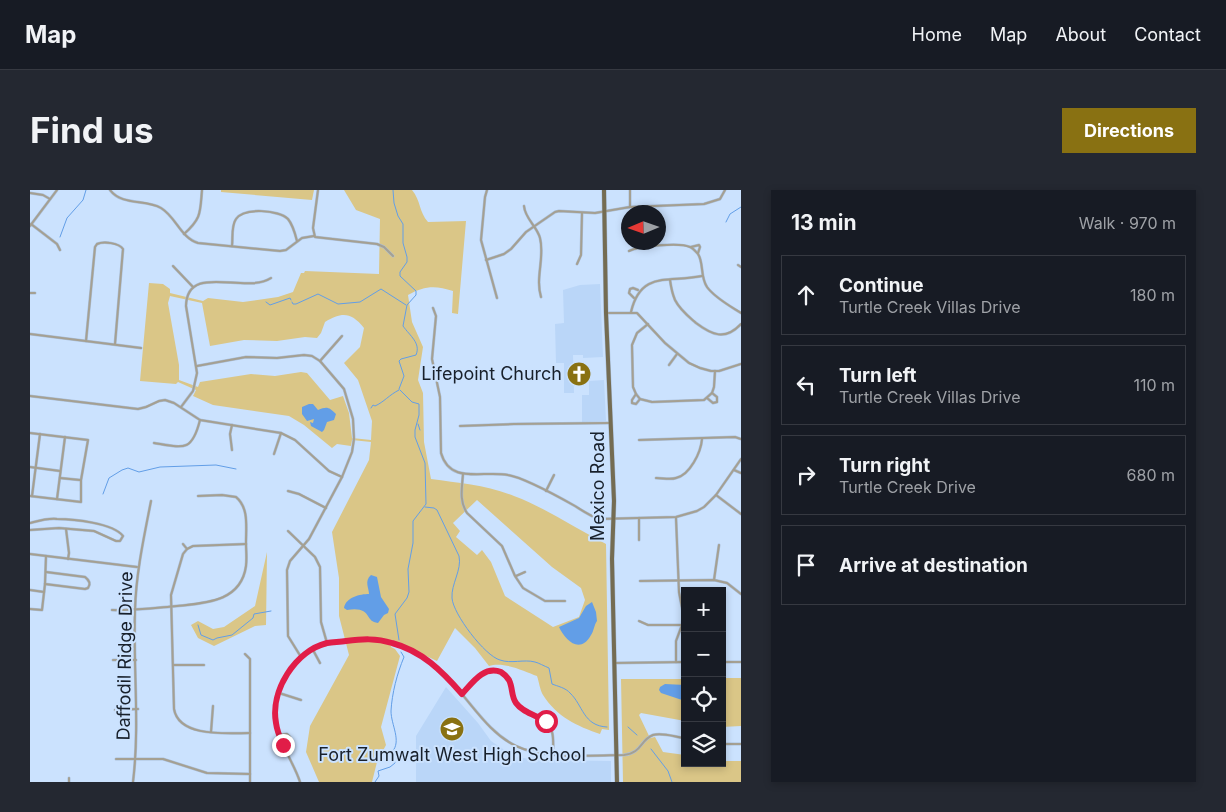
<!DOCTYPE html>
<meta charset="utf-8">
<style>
body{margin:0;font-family:Inter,sans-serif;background:#242831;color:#f1f3f6}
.controls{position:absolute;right:15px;bottom:15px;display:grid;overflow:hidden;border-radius:0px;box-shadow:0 2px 8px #0003}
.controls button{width:45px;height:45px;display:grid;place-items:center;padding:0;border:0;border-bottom:1px solid #363941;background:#171b24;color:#f1f3f6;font:25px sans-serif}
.compass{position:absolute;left:591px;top:15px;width:45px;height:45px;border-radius:50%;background:#171b24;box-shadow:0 2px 8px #0003;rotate:268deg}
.stop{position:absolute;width:15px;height:15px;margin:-11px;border:4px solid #e11d48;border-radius:50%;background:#fff}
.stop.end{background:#e11d48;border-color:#fff;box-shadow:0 1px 5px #0008}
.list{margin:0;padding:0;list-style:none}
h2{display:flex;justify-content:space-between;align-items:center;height:65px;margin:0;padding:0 20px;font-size:21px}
h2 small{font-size:16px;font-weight:400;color:#9ea1a6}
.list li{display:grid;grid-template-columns:32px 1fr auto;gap:15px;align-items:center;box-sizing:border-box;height:80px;margin:0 10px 10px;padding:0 10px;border:1px solid #363941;border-radius:0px}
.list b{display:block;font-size:19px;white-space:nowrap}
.list p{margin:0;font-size:16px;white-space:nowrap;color:#9ea1a6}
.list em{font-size:16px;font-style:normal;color:#9ea1a6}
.icon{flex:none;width:28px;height:28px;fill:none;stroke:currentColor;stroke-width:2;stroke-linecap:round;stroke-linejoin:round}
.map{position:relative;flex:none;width:711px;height:592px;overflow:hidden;border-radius:0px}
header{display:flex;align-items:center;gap:30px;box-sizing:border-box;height:70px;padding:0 25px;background:#171b24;border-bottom:1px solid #363941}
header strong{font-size:24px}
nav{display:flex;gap:28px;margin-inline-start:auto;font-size:18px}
.intro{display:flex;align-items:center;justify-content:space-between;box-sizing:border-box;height:120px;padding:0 30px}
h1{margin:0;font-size:35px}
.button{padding:12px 22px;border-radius:0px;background:#897112;color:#fff;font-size:18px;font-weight:700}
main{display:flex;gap:30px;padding:0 30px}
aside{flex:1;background:#171b24;border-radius:0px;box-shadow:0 2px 8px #0003}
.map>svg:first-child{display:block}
</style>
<header>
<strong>Map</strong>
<nav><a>Home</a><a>Map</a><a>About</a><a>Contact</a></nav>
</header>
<div class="intro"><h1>Find us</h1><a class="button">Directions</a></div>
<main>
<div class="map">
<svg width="711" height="592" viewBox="0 0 711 592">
<rect width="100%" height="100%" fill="#cbe2fe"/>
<g fill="#bad6f8">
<polygon points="570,94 573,167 553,168 553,165 543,165 544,203 534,203 534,173 526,173 525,134 534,133 533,100 550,95"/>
<polygon points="574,190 576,231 552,232 552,205 559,205 559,191"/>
<polygon points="416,497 448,533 461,551 485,567 509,570 581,571 581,592 386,592 386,546"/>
</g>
<g fill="#dac687" fill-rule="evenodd">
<polygon points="191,0 284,0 282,10 191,2"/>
<path d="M 314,0 L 382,0 C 391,11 389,22 398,32 L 436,31 L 428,124 L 422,123 L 423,101 C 405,95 394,96 378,105 L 382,132 L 393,157 L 388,190 L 393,203 L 394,252 L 401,289 C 429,293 457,295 484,306 C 516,318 545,338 576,354 L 579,540 L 572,539 L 570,544 C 547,536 527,527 513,505 C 510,500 509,492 507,486 C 494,481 473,471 459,476 L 445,458 L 425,438 L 407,471 L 362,450 L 361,457 L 365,459 L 370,466 L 351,537 L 356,555 L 347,572 L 342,592 L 289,592 L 276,562 L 280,536 L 319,465 L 309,426 L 309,388 L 302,342 L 339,270 L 341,252 L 322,250 L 321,256 L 307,254 L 302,258 L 274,235 L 259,226 L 183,215 L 163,206 L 166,200 L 148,192 L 146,194 L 110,191 L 119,93 L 133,94 L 140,99 L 140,103 L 173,111 L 178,108 L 213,112 L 248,107 L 263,102 L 271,83 L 274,83 L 275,81 L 349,84 L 350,29 L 326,20 ZM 140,106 L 172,113 L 180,156 L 214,150 L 247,151 L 275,147 L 287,148 L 291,143 L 295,132 C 312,122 321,122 334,138 L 330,157 L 314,173 L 328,190 L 342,231 L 341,250 L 322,248 L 319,223 L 313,206 L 300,210 L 277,183 L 271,182 L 245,186 L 221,184 L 170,192 L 168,197 L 149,190 L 149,175 L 138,113 ZM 447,310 L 522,377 L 551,398 L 555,410 L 549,427 L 523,437 L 475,406 L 461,372 L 452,360 L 447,365 L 426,347 L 430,341 L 423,333 Z"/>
<polygon points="237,362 236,435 225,436 184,456 168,448 161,435 168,431 183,439 194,437 225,416"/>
<polygon points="692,488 711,488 711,536 692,537"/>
<polygon points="591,489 655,489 655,531 611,523 609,525 620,548 625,547 633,562 655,565 655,573 692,573 692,571 711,571 711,592 593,592"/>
</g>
<g fill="#629ee7">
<path d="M 279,214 L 283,214 L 288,220 C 297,216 299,217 306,224 L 304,230 L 297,232 L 294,240 L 292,242 L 281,236 L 280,232 L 283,233 L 284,229 L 277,231 L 272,224 L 272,217 Z"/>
<path d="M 341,385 L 347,387 L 351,407 L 359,419 L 358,423 L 354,425 L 348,433 C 334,432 343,416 317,420 L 314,418 C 316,407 330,404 339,404 C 339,398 334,391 341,385 Z"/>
<path d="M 562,412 L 566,422 L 567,431 C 564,435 564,441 561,445 C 550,465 535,450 529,437 L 549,428 L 556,416 Z"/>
<polygon points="635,494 655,495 655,511 631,503 629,500 630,497"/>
</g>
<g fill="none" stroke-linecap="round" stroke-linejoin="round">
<g stroke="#629ee7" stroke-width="1">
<path d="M 363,0 L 364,13 L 368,26 L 373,34 L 373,53 L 377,67 L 377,72 L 370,82 L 370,86 L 386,101 L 386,105 L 377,115 L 373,136 C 380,146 391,153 386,165 L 371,169 L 369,171 L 374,186 L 369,199"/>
<polyline points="696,32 700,24 711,17"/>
<polyline points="30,47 37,28 53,10 56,0"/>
<polyline points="236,112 240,115 260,108 261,110"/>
<polyline points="262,112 263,114 266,114 288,104 308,114 330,112 351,99 376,115"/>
<path d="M 341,218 L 343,215 L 345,216 C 354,212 359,205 369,200"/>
<polyline points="388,234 390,240"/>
<polyline points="73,304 79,288 92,280 98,278 109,282 130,277 186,275 206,279"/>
<path d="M 395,317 L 404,318 L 407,320 L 429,366 C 432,380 421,394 422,408 C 423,424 455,466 470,470 C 481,474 494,469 505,472 C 509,473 514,476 519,478 L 522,494 C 527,496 536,498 540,503 C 553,515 553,536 577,537"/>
<polyline points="168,435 171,445 183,450 187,448 202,445 223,428 224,424 241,421"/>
<polyline points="369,450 365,424 377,408 379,402 378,379 383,353 383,331 396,314 395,273 385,247 385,240 389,225 389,214 382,212 370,200"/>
<polyline points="598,537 607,545"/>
<polyline points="621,559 638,581 642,592"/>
<path d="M 345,592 L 349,586 L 348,581 L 360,577 L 365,573 L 362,562 C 372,551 361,535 361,521 C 362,503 367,484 374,467 L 371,462"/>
</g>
<defs>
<g id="street">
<path d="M 80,0 C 92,16 115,9 131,18 C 146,27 151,48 168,53 L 250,61 L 256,60 L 272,48 L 284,46"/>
<polyline points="288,0 283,38 285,47 347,54 354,57 363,66"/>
<polyline points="457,0 455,7 451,50 467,108"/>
<polyline points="600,0 600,17"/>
<polyline points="0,3 13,5 20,9"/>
<path d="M 494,16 C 495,29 507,36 510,48 C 515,67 505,88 511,107"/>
<polyline points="1,34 27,54 30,60"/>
<polyline points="0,36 27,0"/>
<path d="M 154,44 C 172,28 170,22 172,0"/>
<path d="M 202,56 C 203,48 201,36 206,29 C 214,17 249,20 258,29 C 263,35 265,43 267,51"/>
<polyline points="661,57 669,55 670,57 668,63"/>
<path d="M 599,61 C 609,56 650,52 660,57 C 663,58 666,62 668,64 C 674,73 670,87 677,97 C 685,108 700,116 711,123"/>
<polyline points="456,70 474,64 481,59 496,42 525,22 529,21 565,23 600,17 674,14 690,9 695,0"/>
<polyline points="547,74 551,65 552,23"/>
<polyline points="708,75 711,77"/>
<polyline points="143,76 163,97"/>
<path d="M 640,90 C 641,97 642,103 645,110 C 650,120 658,126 666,133 C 682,145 695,151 711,134"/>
<polyline points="0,103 5,103"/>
<polyline points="604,108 599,103 600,99 603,98 608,100"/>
<path d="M 403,118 L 406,126 L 402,169 L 410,207 L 411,263 C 420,295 453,280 478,285 C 495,288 529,307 545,316 C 553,321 560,326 569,329 L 646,327 L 667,321 L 674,317 L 686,305 L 711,269"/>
<path d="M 601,122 C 611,80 639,93 672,86"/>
<polyline points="576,123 607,123 635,153 659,173 670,178 681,181 689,181 711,174"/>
<polyline points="618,134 607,143 602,155 603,197 606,204 610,209 622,212 674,210 682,203 684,197 685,181"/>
<polyline points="0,144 111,158"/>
<path d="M 56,151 L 65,57 L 67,54 C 74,51 89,53 93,59 L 85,154"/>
<polyline points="290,171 312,146"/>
<polyline points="639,175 647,164"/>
<polyline points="167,176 216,167 247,168 274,165 282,166 290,171 314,199 323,229 324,249 322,262 312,287 279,349 260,371 257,380 258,446 271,467"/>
<polyline points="404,182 410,180"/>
<polyline points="606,204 602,210 602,213 606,214 610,209"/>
<polyline points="0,206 108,219 116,217 129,211 135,210 144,213 170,230 251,243 265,250 299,281 312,287"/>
<polyline points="677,208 683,213 687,212 687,207 682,203"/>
<path d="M 151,217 L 163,201 L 167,183 L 156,116 C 157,72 215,105 241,88"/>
<polyline points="430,236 484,234 579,233"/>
<polyline points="0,243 58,250 51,290 51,312 0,306"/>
<polyline points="609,250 705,247 711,249"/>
<path d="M 124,253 C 154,258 162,262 170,230"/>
<polyline points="202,260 200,244 202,235"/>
<polyline points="244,264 251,243"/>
<polyline points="0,277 30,281"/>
<polyline points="704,280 711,283"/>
<path d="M 433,284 C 432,298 429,311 437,323 L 472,356 L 485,386 L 493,398 L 515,411 L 535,411"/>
<polyline points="30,288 50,290"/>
<path d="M 626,288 C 633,288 640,290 646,288 C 660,285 671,262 672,249"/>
<polyline points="258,301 269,304 296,318"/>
<polyline points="516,301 524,285"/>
<polyline points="686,305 711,324"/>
<polyline points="2,306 10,244"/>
<polyline points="27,309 35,247"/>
<polyline points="609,328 609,350"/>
<polyline points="646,328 649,402 653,423 652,435 646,451 646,472"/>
<path d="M 0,333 C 8,331 18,328 27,329 C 43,329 83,333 93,346 L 90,351 L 86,351 L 64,341 L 29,338 L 0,340"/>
<polyline points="36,339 39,363 38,369"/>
<polyline points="258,341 285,367 290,377 291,432 297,453"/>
<polyline points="153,354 157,359"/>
<path d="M 216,354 L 163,356 L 157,359 L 153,364 L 141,405 L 144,519 C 149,548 198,543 220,543"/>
<polyline points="0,364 107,377"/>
<polyline points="486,386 495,382"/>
<polyline points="684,390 689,355"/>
<polyline points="610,391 684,390 697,393 711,404"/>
<path d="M 15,394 L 55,399 L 58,398 C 61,394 59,390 55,387 L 16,382"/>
<polyline points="0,400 14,402"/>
<polyline points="0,419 12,420 15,394 16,366"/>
<path d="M 82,420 C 104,421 125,418 147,416 C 175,413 211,412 216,376 C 217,368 216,360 216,353 C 216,336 219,318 206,307 L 192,305 L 168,306"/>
<polyline points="609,431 618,435 655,435"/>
<polyline points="283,460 290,473"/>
<polyline points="215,464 220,469 220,592"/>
<polyline points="83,470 106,470"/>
<polyline points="692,472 711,472"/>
<polyline points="585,473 655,472"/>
<polyline points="144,475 174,475"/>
<polyline points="249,503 271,510"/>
<path d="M 432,503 C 442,494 454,476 469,482 C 474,484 478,487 480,492 C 483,500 481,507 487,514 C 497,526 518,525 522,542 C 524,549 523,557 523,565"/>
<polyline points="85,520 108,519"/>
<polyline points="181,542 183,516"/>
<polyline points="250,545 257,544 260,547 259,551 253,554"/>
<polyline points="692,554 711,554"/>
<polyline points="86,569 133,569 177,583 220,584"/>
<polyline points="39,588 39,592"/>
<path d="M 103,592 C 110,535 103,478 105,420 C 106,383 114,347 121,311"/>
<path d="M 270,592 C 266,579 258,567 253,554 C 240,523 245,495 268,470 C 281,457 299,453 317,451 C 371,444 404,469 436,509 C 450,526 465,546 486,556 C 515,570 562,565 594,565 C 612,563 610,550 623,545 C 632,542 645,547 655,548"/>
</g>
<polyline id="primary" points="574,0 576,123 584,311 582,369 587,592"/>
</defs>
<use href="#street" stroke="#abbfd8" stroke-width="3"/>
<use href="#primary" stroke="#abbfd8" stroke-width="5"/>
<use href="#street" stroke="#a5a092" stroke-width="2"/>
<use href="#primary" stroke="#746c52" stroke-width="4"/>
</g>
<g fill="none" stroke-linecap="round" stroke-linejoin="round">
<path stroke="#e11d48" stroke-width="6" d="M 253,555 C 250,548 247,541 246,533 C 240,501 265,461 297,453 C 303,452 310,452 316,451 C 332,449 346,448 362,453 C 392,461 412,481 432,504 C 442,493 454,475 471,482 C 474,484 477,487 479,490 C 483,498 481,506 486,513 C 493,523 506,525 516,531"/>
</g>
<defs>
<symbol id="church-disc" viewBox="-11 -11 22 22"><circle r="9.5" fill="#897112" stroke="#cbe2fe"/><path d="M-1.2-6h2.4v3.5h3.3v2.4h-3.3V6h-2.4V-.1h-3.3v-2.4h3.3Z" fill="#fff"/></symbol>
<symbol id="school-disc" viewBox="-11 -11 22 22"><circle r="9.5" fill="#897112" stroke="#cbe2fe"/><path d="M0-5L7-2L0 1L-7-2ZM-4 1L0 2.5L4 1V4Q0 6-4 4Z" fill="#fff"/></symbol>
</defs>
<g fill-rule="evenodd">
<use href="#church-disc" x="535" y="170" width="28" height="28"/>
<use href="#school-disc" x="408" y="525" width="28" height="28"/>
</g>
<g text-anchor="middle" stroke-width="4" stroke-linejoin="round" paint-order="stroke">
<g font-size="18" fill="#18202b" stroke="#cbe2fe" text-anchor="end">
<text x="532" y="190">Lifepoint Church</text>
<text x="422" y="571" text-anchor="middle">Fort Zumwalt West High School</text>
</g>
<g font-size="18" fill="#18202b" stroke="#cbe2fe">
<text transform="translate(568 296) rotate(-90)" y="6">Mexico Road</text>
<text transform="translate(95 466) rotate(-89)" y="6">Daffodil Ridge Drive</text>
</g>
</g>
</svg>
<div class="controls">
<button>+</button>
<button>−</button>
<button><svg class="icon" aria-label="locate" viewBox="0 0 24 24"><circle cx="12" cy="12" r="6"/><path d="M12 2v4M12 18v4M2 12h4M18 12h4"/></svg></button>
<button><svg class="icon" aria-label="layers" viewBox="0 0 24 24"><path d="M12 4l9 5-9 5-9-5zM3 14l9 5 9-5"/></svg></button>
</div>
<svg class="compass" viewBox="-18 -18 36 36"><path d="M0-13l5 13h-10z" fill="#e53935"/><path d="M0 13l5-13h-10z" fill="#9ea1a6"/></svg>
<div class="stop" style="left:516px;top:531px"></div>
<div class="stop end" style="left:253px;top:555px"></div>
</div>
<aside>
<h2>13 min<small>Walk · 970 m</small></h2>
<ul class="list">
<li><svg class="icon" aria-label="ahead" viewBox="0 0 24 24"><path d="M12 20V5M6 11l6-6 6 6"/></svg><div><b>Continue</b><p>Turtle Creek Villas Drive</p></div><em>180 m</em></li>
<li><svg class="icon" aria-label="left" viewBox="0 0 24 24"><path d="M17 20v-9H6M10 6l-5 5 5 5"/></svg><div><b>Turn left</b><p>Turtle Creek Villas Drive</p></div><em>110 m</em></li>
<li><svg class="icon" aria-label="right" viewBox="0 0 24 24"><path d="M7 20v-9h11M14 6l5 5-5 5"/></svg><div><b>Turn right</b><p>Turtle Creek Drive</p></div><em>680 m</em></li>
<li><svg class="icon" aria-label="arrive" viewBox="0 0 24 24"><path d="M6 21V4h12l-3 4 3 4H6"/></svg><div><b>Arrive at destination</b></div></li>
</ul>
</aside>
</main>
